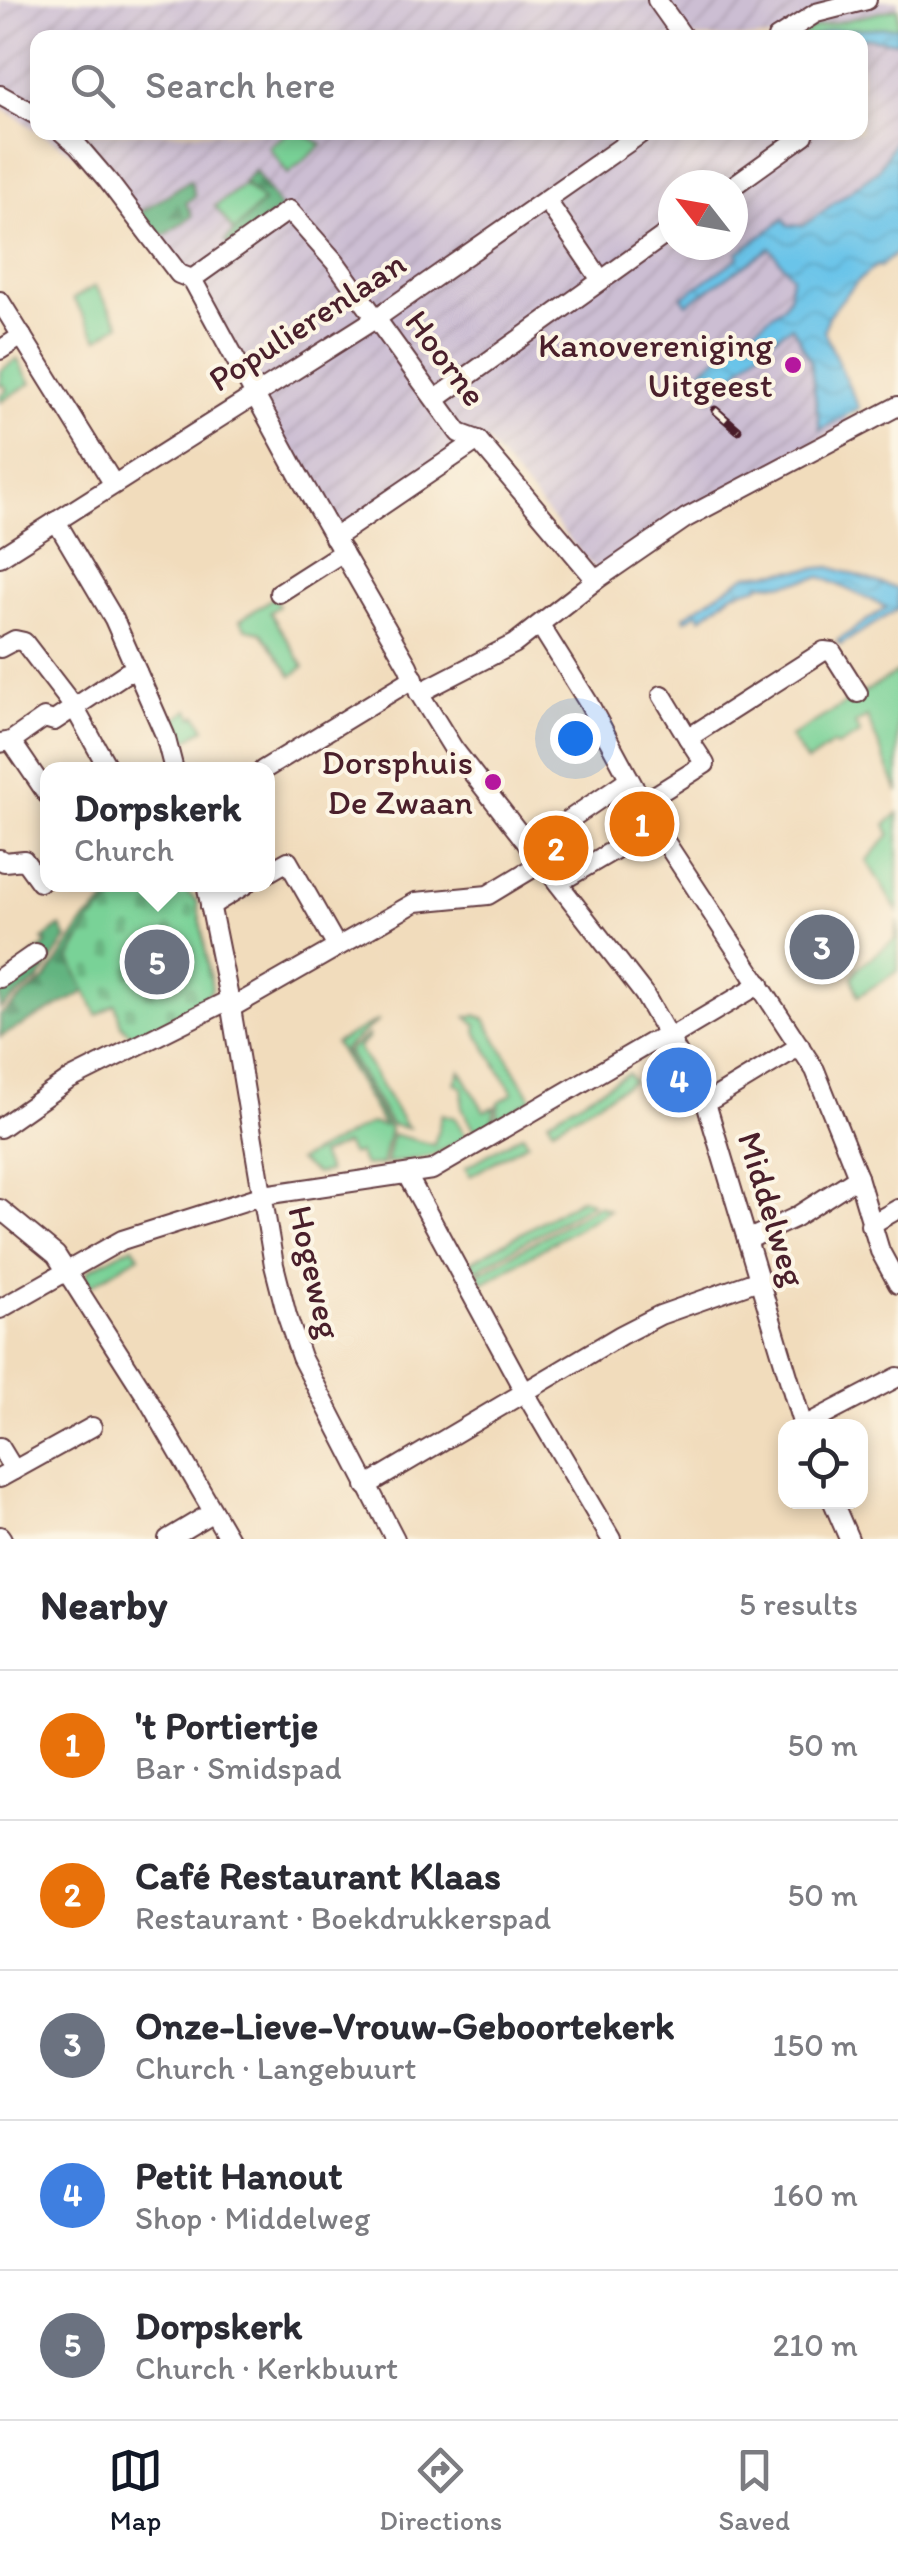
<!DOCTYPE html>
<meta charset="utf-8">
<style>
body{margin:0;font-family:Itim,sans-serif;background:#f2f2f3;color:#2b2b33}
.controls{position:absolute;right:30px;bottom:30px;display:grid;overflow:hidden;border-radius:20px;box-shadow:0 5px 15px #0003}
.controls button{width:90px;height:90px;display:grid;place-items:center;padding:0;border:0;border-bottom:2px solid #e1e1e2;background:#fff;color:#2b2b33;font:50px sans-serif}
.compass{position:absolute;left:658px;top:170px;width:90px;height:90px;border-radius:50%;background:#fff;box-shadow:0 5px 15px #0003;rotate:301deg}
.you{position:absolute;left:575px;top:738px;width:35px;height:35px;margin:-25px;border:8px solid #fff;border-radius:50%;background:#1a73e8;box-shadow:0 0 0 15px #1a73e833}
.badge{display:grid;place-items:center;width:65px;height:65px;border-radius:50%;background:#111827;color:#fff;font-size:32px;font-weight:700}
.pin{position:absolute;translate:-50% -50%;border:5px solid #fff;box-shadow:0 2px 10px #0006}
.popup{position:absolute;left:40px;top:762px;width:235px;height:130px;box-sizing:border-box;display:grid;place-content:center;border-radius:20px;background:#fff;filter:drop-shadow(0 2px 8px #0005);font-size:32px;white-space:nowrap;color:#7c7c81}
.popup b{font-size:38px;color:#2b2b33}
.popup::after{content:'';position:absolute;left:50%;top:100%;margin-left:-20px;border:20px solid transparent;border-top-color:#fff}
.list{margin:0;padding:0;list-style:none}
h2{display:flex;justify-content:space-between;align-items:center;height:130px;margin:0;padding:0 40px;font-size:42px}
h2 small{font-size:32px;font-weight:400;color:#7c7c81}
.list li{display:grid;grid-template-columns:65px 1fr auto;gap:30px;align-items:center;box-sizing:border-box;height:150px;padding:0 40px;border-top:2px solid #e1e1e2}
.list b{display:block;font-size:38px;white-space:nowrap}
.list p{margin:0;font-size:32px;white-space:nowrap;color:#7c7c81}
.list em{font-size:32px;font-style:normal;color:#7c7c81}
.icon{flex:none;width:55px;height:55px;fill:none;stroke:currentColor;stroke-width:2;stroke-linecap:round;stroke-linejoin:round}
.map{position:relative;flex:none;width:898px;height:1539px;overflow:hidden}
.search{position:absolute;background:#fff;box-shadow:0 5px 15px #0003;left:30px;right:30px;top:30px;height:110px;display:flex;align-items:center;gap:25px;box-sizing:border-box;padding:0 35px;border-radius:20px;color:#7c7c81;font-size:38px}
.sheet{height:880px;background:#fff}
nav{display:flex;justify-content:space-around;align-items:center;box-sizing:border-box;height:140px;border-top:2px solid #e1e1e2;background:#fff;font-size:28px;color:#7c7c81}
nav a{display:grid;justify-items:center;gap:5px}
nav .on{color:#111827}
.map>svg:first-child{display:block}
</style>
<div class="map">
<svg width="898" height="1539" viewBox="0 0 898 1539">
<defs>
<pattern id="industrial-furrows" width="10" height="10" patternUnits="userSpaceOnUse" patternTransform="scale(2.5)"><rect width="10" height="10" fill="#ccbed3"/><path d="M-1 1l2-2M0 10L10 0M9 11l2-2" fill="none" stroke="#b1a3b5"/></pattern>
<pattern id="forest-firs" width="22" height="20" patternUnits="userSpaceOnUse" patternTransform="scale(2.5)"><rect width="22" height="20" fill="#62b480"/><path d="M5 1l3.5 6h-7zM16 11l3.5 6h-7z" fill="#539269"/></pattern>
<pattern id="cemetery-stones" width="16" height="16" patternUnits="userSpaceOnUse" patternTransform="scale(2.5)"><rect width="16" height="16" fill="#79d297"/><path d="M2 7V4a2 2 0 0 1 4 0v3zM10 15v-3a2 2 0 0 1 4 0v3z" fill="#6ab482"/></pattern>
<pattern id="water-waves" width="16" height="10" patternUnits="userSpaceOnUse" patternTransform="scale(2.5)"><rect width="16" height="10" fill="#6bc4e9"/><path d="M0 5q4-4 8 0t8 0" fill="none" stroke="#5ea8c8"/></pattern>
</defs>
<rect width="100%" height="100%" fill="#fcf5e5"/>
<filter id="ink" filterUnits="userSpaceOnUse"><feTurbulence type="fractalNoise" baseFrequency=".01" numOctaves="2"/><feDisplacementMap in="SourceGraphic" scale="20" xChannelSelector="R" yChannelSelector="G"/><feConvolveMatrix kernelMatrix="1 2 1 2 8 2 1 2 1" color-interpolation-filters="sRGB"/></filter>
<filter id="wash" filterUnits="userSpaceOnUse"><feTurbulence type="fractalNoise" baseFrequency=".0048" numOctaves="4" result="noise"/><feDisplacementMap in="SourceGraphic" scale="40" xChannelSelector="R" yChannelSelector="G"/><feGaussianBlur stdDeviation="2.25" result="paint"/><feColorMatrix in="noise" values="0 0 0 0 0 0 0 0 0 0 0 0 0 0 0 0 0 1.4 0 .05"/><feComposite in="paint" operator="in"/></filter>
<g filter="url(#wash)">
<rect width="100%" height="100%" fill="#f1dcbc"/>
<path fill="url(#industrial-furrows)" fill-rule="evenodd" d="M 0,0 L 898,0 L 898,163 L 810,304 L 848,423 L 595,570 L 487,442 L 335,536 L 184,282 L 78,157 L 41,133 L 860,132 L 860,38 L 38,38 L 37,131 L 0,106 ZM 673,185 L 733,185 L 733,245 L 673,245 Z"/>
<g fill="#79d297" stroke="#627861" stroke-width="2.5">
<polygon points="898,8 898,27 830,30 812,37 798,37 812,28"/>
<polygon points="288,132 304,133 322,145 288,174 269,147"/>
<polygon points="244,185 263,201 234,232 215,206"/>
<polygon points="95,286 120,324 98,339 73,299"/>
<polygon points="17,359 31,383 0,402 0,395 7,390 4,385 0,386 0,371"/>
<polygon points="274,597 279,606 270,612 304,667 292,676 261,632 246,629 240,620"/>
<polygon points="898,672 898,792 867,717 855,724 860,734 837,747 833,744 807,762 790,737"/>
<polygon points="189,710 193,717 197,715 205,728 179,745 166,725"/>
<polygon points="898,813 898,913 867,861 890,834 886,824"/>
<polygon points="898,921 898,971 858,996 852,977 857,968 894,940"/>
<polygon points="476,1015 485,1019 532,1099 496,1120 499,1102 513,1093 476,1031 477,1025 467,1017"/>
<polygon points="379,1020 343,1050 390,1129 382,1165 364,1166 358,1153 351,1155 345,1144 320,1155 328,1172 316,1174 298,1161 371,1123 384,1126 335,1043"/>
<polygon points="368,1035 368,1039 358,1047 405,1125 411,1129 391,1125 347,1051"/>
<polygon points="460,1070 484,1111 495,1107 492,1123 476,1132 462,1108 463,1088 455,1083"/>
<polygon points="628,1073 633,1081 553,1128 548,1120"/>
<polygon points="442,1114 455,1118 467,1137 431,1156 386,1164 392,1134 434,1145"/>
<polygon points="523,1134 528,1142 470,1176 465,1168"/>
<polygon points="582,1198 592,1203 476,1270 471,1262"/>
<polygon points="598,1205 609,1210 483,1283 478,1274"/>
<polygon points="133,1246 139,1256 90,1286 86,1276 89,1270"/>
</g>
<g fill="url(#forest-firs)" stroke="#566a56" stroke-width="2.5">
<polygon points="255,171 281,209 230,247 225,241 263,202 243,182"/>
<polygon points="190,180 195,196 186,203 192,216 167,234 156,235 137,215"/>
<polygon points="124,885 131,885 76,943 70,958 87,991 0,1037 0,1015 46,979 84,922"/>
<polygon points="61,926 67,939 39,980 0,1009 0,984 46,944 43,939"/>
</g>
<path fill="url(#cemetery-stones)" stroke="#627861" stroke-width="2.5" d="M 131,885 L 179,885 L 197,901 L 212,989 C 201,1008 154,1033 131,1035 L 121,1025 L 115,1004 L 97,1015 L 70,958 L 91,921 Z"/>
<g fill="url(#water-waves)" stroke="#5a728a" stroke-width="2.5">
<polygon points="898,27 898,42 866,38 812,37 830,30"/>
<path d="M 898,135 L 898,252 L 880,267 L 876,266 L 858,281 L 828,316 L 824,331 L 859,408 L 820,430 L 810,360 L 792,326 C 759,345 737,373 711,400 L 704,394 L 710,380 L 702,369 L 782,307 L 789,297 L 792,276 L 770,248 L 687,304 L 682,297 L 739,257 L 737,253 L 784,219 L 788,225 L 803,226 L 878,170 Z"/>
<polygon points="830,567 898,589 898,609 840,645 837,641 886,607 821,577 784,584 759,583 759,586 733,593 701,618 697,613 685,620 684,616 747,575"/>
</g>
</g>
<g filter="url(#ink)">
<g fill="none" stroke-linecap="round" stroke-linejoin="round">
<defs>
<g id="street">
<polyline points="657,0 684,38"/>
<polyline points="777,38 816,13 867,0"/>
<polyline points="0,95 38,116"/>
<polyline points="62,132 78,146 108,181 179,274 192,279"/>
<polyline points="733,186 804,135 801,132"/>
<polyline points="547,201 601,280"/>
<polyline points="192,279 299,476 408,666 419,693 453,748 644,994 706,1103 803,1426"/>
<polyline points="192,279 289,210 335,262 459,433 478,440 596,580"/>
<polyline points="0,301 113,483"/>
<polyline points="0,350 22,336"/>
<polyline points="436,399 673,229"/>
<polyline points="56,521 114,619 165,735 174,770"/>
<polyline points="334,538 478,440"/>
<polyline points="0,557 375,319 643,132"/>
<polyline points="279,593 343,552"/>
<polyline points="540,625 588,702 655,826 815,1070 858,1177 880,1251 898,1284"/>
<polyline points="0,648 15,640 24,642 74,707 109,770"/>
<polyline points="419,693 514,644 596,580 686,518 898,406"/>
<polyline points="662,695 688,738"/>
<polyline points="11,741 47,794"/>
<polyline points="0,743 11,741 44,718 54,721 126,673 137,672"/>
<polyline points="263,770 414,678"/>
<polyline points="643,803 705,764 688,738 824,651 832,652 858,693"/>
<polyline points="529,847 629,779"/>
<polyline points="0,859 4,862 24,860 40,882"/>
<polyline points="267,873 288,861 337,947"/>
<polyline points="558,883 655,826"/>
<polyline points="206,884 231,1008 274,1265 287,1316 301,1357 395,1539"/>
<polyline points="210,906 246,884"/>
<polyline points="0,978 36,953"/>
<polyline points="231,1008 416,902 488,895 541,863"/>
<polyline points="706,1103 800,1046"/>
<polyline points="0,1128 67,1081 229,1000"/>
<polyline points="407,1175 524,1391 611,1539"/>
<polyline points="0,1209 56,1255 146,1396 229,1539"/>
<polyline points="870,1225 898,1209"/>
<polyline points="747,1240 794,1218 858,1177"/>
<polyline points="0,1309 122,1240 264,1195 432,1170 650,1043 671,1037 760,984"/>
<polyline points="804,1426 898,1377"/>
<polyline points="0,1447 14,1470"/>
<polyline points="0,1478 92,1427"/>
<polyline points="366,1486 621,1335 660,1315 759,1280"/>
<polyline points="833,1502 849,1539"/>
<polyline points="0,1536 2,1539"/>
<polyline points="168,1539 213,1512"/>
</g>
</defs>
<use href="#street" stroke="#633b41" stroke-width="22"/>
<use href="#street" stroke="#fff" stroke-width="18"/>
<defs>
<polyline id="rail" points="715,410 738,430"/>
</defs>
<use href="#rail" stroke="#4a1f2b" stroke-width="9"/>
<use href="#rail" stroke="#fcf5e5" stroke-width="5" stroke-dasharray="15" stroke-linecap="butt"/>
</g>
</g>
<g fill="#b5179e" stroke="#fcf5e5" stroke-width="4">
<circle cx="793" cy="365" r="10"/>
<circle cx="493" cy="782" r="10"/>
</g>
<g text-anchor="middle" stroke-width="8" stroke-linejoin="round" paint-order="stroke">
<g font-size="35" fill="#4a1f2b" stroke="#fcf5e5">
<text transform="translate(307 321) rotate(-33)" y="12">Populierenlaan</text>
<text transform="translate(446 358) rotate(53)" y="12">Hoorne</text>
<text transform="translate(772 1209) rotate(73)" y="12">Middelweg</text>
<text transform="translate(315 1272) rotate(77)" y="12">Hogeweg</text>
</g>
<g font-size="35" fill="#4a1f2b" stroke="#fcf5e5" text-anchor="end">
<text x="773" y="357">Kanovereniging<tspan x="773" dy="40">Uitgeest</tspan></text>
<text x="473" y="774">Dorsphuis<tspan x="473" dy="40">De Zwaan</tspan></text>
</g>
</g>
</svg>
<div class="controls">
<button><svg class="icon" aria-label="locate" viewBox="0 0 24 24"><circle cx="12" cy="12" r="6"/><path d="M12 2v4M12 18v4M2 12h4M18 12h4"/></svg></button>
</div>
<svg class="compass" viewBox="-18 -18 36 36"><path d="M0-13l5 13h-10z" fill="#e53935"/><path d="M0 13l5-13h-10z" fill="#7c7c81"/></svg>
<div class="you"></div>
<div class="pin badge" style="left:642px;top:824px;background:#e8710a">1</div>
<div class="pin badge" style="left:556px;top:848px;background:#e8710a">2</div>
<div class="pin badge" style="left:822px;top:947px;background:#6b7280">3</div>
<div class="pin badge" style="left:679px;top:1080px;background:#3f7fe0">4</div>
<div class="pin badge" style="left:157px;top:962px;background:#6b7280">5</div>
<div class="popup"><b>Dorpskerk</b>Church</div>
<div class="search"><svg class="icon" aria-label="search" viewBox="0 0 24 24"><circle cx="10" cy="10" r="6"/><path d="M15 15l6 6"/></svg>Search here</div>
</div>
<section class="sheet">
<h2>Nearby<small>5 results</small></h2>
<ul class="list">
<li><span class="badge" style="background:#e8710a">1</span><div><b>'t Portiertje</b><p>Bar · Smidspad</p></div><em>50 m</em></li>
<li><span class="badge" style="background:#e8710a">2</span><div><b>Café Restaurant Klaas</b><p>Restaurant · Boekdrukkerspad</p></div><em>50 m</em></li>
<li><span class="badge" style="background:#6b7280">3</span><div><b>Onze-Lieve-Vrouw-Geboortekerk</b><p>Church · Langebuurt</p></div><em>150 m</em></li>
<li><span class="badge" style="background:#3f7fe0">4</span><div><b>Petit Hanout</b><p>Shop · Middelweg</p></div><em>160 m</em></li>
<li><span class="badge" style="background:#6b7280">5</span><div><b>Dorpskerk</b><p>Church · Kerkbuurt</p></div><em>210 m</em></li>
</ul>
</section>
<nav>
<a class="on"><svg class="icon" aria-label="map" viewBox="0 0 24 24"><path d="M3 6l6-2 6 2 6-2v14l-6 2-6-2-6 2zM9 4v14M15 6v14"/></svg>Map</a>
<a><svg class="icon" aria-label="directions" viewBox="0 0 24 24"><path d="M12 3l9 9-9 9-9-9zM9 14v-3h6M13 9l2 2-2 2"/></svg>Directions</a>
<a><svg class="icon" aria-label="saved" viewBox="0 0 24 24"><path d="M7 4h10v16l-5-4-5 4z"/></svg>Saved</a>
</nav>
